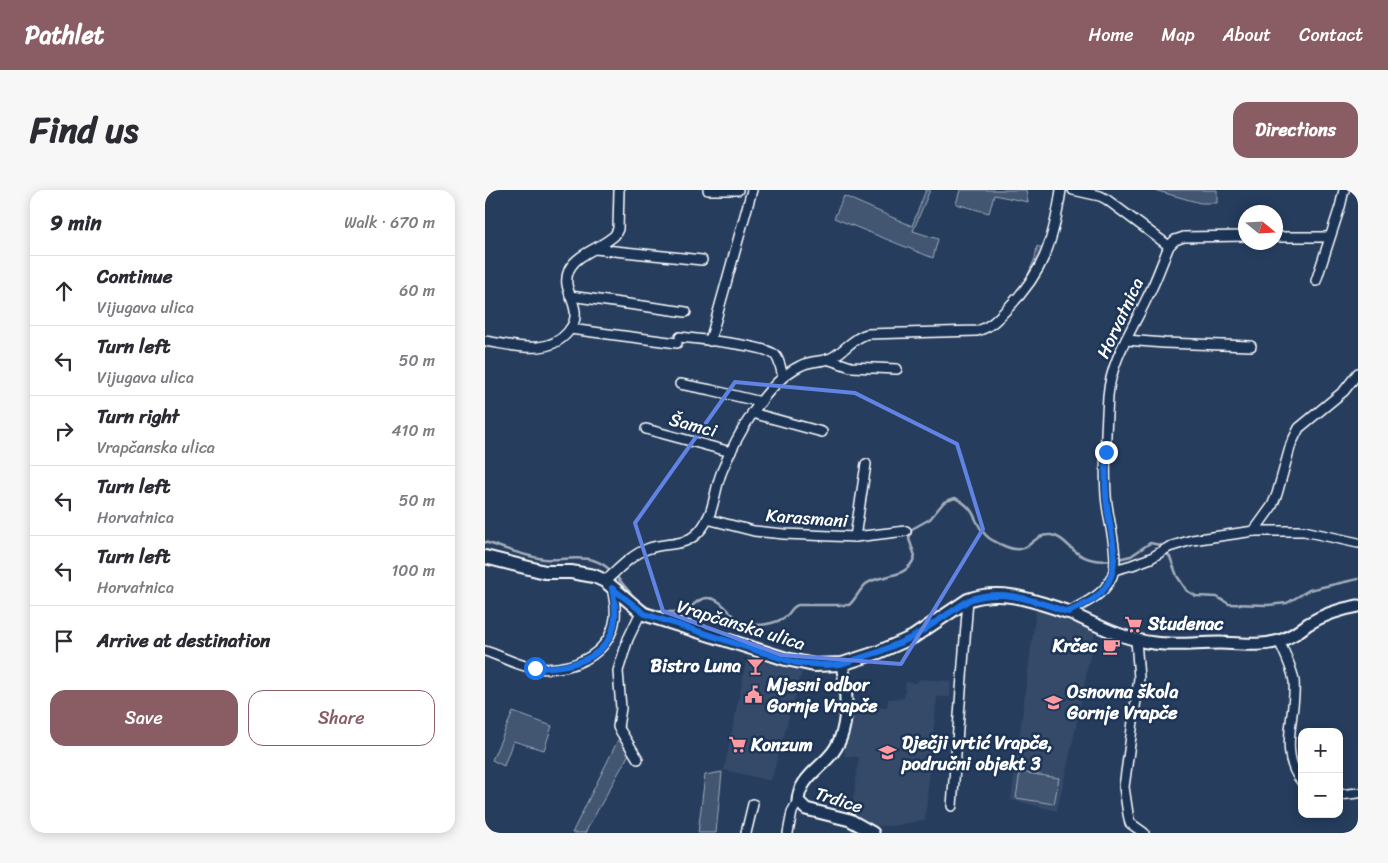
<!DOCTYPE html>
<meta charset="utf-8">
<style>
body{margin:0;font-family:Sriracha,sans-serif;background:#f7f7f7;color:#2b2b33}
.controls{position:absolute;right:15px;bottom:15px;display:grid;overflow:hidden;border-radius:10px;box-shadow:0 2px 12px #0003}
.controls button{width:45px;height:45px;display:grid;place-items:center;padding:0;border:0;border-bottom:1px solid #e1e1e2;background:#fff;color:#2b2b33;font:25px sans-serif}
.compass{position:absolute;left:753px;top:15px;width:45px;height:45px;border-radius:50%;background:#fff;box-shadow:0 2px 12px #0003;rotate:108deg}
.stop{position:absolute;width:15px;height:15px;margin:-11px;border:4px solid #1a73e8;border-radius:50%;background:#fff}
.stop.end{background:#1a73e8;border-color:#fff;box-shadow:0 1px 5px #0008}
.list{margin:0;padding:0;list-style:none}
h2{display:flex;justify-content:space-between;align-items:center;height:65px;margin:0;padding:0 20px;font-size:21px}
h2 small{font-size:16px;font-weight:400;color:#7c7c81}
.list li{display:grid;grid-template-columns:32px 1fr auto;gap:15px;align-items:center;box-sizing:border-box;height:70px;padding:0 20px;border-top:1px solid #e1e1e2}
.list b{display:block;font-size:19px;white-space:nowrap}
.list p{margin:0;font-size:16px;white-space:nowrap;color:#7c7c81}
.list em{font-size:16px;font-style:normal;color:#7c7c81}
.actions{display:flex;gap:10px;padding:15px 20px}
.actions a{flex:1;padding:11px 0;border:1px solid #8a5d65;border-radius:15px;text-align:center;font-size:18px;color:#8a5d65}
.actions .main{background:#8a5d65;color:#fff}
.icon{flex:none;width:28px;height:28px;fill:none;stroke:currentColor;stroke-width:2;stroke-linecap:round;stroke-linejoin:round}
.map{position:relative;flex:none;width:873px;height:643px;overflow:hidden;border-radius:15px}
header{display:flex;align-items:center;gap:30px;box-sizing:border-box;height:70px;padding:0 25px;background:#8a5d65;color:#fff}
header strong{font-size:24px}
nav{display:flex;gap:28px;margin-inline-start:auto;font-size:18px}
.intro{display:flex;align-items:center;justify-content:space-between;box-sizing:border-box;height:120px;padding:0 30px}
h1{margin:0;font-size:35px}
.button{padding:12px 22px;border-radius:15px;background:#8a5d65;color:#fff;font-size:18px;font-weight:700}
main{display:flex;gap:30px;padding:0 30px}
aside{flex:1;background:#fff;border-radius:15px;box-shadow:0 2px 12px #0003}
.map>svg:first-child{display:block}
</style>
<header>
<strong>Pathlet</strong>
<nav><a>Home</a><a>Map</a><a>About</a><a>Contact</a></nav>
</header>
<div class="intro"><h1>Find us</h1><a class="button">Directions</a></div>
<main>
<aside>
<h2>9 min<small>Walk · 670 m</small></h2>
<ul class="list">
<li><svg class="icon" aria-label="ahead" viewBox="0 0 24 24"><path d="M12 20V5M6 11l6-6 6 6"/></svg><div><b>Continue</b><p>Vijugava ulica</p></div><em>60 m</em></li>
<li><svg class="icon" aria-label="left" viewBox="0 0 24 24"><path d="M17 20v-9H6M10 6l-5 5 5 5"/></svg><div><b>Turn left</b><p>Vijugava ulica</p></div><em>50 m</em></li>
<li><svg class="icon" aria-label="right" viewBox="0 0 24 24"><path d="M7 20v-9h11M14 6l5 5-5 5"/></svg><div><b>Turn right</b><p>Vrapčanska ulica</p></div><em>410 m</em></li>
<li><svg class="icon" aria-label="left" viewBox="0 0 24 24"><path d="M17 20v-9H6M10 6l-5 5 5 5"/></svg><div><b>Turn left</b><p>Horvatnica</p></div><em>50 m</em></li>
<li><svg class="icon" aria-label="left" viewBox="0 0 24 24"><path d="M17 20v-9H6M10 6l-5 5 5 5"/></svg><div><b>Turn left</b><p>Horvatnica</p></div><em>100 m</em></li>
<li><svg class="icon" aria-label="arrive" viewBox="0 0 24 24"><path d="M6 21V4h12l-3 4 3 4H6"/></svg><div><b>Arrive at destination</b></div></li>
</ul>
<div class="actions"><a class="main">Save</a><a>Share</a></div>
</aside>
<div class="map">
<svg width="873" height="643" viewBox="0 0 873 643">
<rect width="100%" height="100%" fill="#263d5e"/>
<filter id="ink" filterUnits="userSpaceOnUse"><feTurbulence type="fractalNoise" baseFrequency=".02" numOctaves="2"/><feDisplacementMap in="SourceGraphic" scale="10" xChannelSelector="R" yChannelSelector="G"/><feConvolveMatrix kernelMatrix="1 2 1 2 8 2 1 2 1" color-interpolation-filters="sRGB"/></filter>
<g filter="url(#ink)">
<g fill="#344a68">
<polygon points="551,419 610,440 590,542 572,621 526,610"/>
<polygon points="262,467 317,482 286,591 239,580"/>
<polygon points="435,489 466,491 465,507 452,507 440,630 408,636 391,636 389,638 366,626 374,567 359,566 365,522 380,524 381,516 402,518 403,509 419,508 421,492 431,493"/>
</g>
<g fill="#425672" stroke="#a0aab8">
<polygon points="441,0 445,0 428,41 453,49 448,68 349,28 359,6 427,36"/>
<polygon points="475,0 541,0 543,12 509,5 504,23 471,14"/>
<polygon points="669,0 732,0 732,13 715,13"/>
<polygon points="552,56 560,60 544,91 541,89 550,68"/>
<polygon points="28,522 67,536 59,560 28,551 19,576 7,570"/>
<polygon points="135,546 144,564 100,643 87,643"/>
<polygon points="237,582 231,643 213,643 220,585"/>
<polygon points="535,582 574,588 569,614 531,608"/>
</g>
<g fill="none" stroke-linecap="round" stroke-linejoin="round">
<g stroke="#a4aebb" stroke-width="2.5">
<path d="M 0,352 C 19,358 38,366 59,369 C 75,371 92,365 108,370 C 132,377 141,406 162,417 C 172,422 193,424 203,419 C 209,415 215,407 223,408 C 245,409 245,441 282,434 C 288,433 295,431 300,427 C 306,423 306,417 313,415 L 364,415 C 371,409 374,400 381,394 C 395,383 422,391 430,366 L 424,349 L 427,339 L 445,329 L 459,312 L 470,308 C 495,320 487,335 504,348 C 508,351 513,353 517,355 C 547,369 544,343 566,345 C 576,346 583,356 591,362 C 601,370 615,372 627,370"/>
<polyline points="633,369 646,366 665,353 675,355 685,367 692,386 702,401 711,406 732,407 744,414 783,415 802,413 824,400 873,389"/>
</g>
<defs>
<g id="minor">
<polyline points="223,0 253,0"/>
<polyline points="588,0 615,6 621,9 684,56"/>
<polyline points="791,47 844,47"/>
<polyline points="110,59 217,70"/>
<polyline points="831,91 855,17 859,0"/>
<polyline points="85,106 201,122"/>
<polyline points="85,139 192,153"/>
<path d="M 195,147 C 211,149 280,155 290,165 C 295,170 296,180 298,187"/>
<polyline points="641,150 679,153 766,156"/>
<path d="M 0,151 C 28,155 62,167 83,142 C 89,135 91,129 90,121 C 88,106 77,96 84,80 C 92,63 117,58 130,45 L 133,39 L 134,0"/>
<polyline points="225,151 267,0"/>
<polyline points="342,169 366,177 412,179"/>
<polyline points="195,194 226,200 276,212"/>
<polyline points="267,223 337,242"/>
<polyline points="161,239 246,262"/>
<polyline points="222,329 269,341 299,344 370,347 421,341"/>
<polyline points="769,341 787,316 792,304 806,254 814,238 859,201 873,183"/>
<polyline points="370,347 381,274"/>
<polyline points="629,380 647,375 666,368 684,357 707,350 769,341 819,341 873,353"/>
<path d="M 120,391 C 133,380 146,365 162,359 C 183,351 201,359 217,338 C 230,321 229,300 237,281 C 251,247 281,192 315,176 C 324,171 334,172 344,169 C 358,163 367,148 382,144 L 492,141 C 506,137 513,128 523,118 C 559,82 569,49 576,0"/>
<path d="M 583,422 C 602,412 624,403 629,380 C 633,360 622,326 621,305 C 619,273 621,238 623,206 C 626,170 647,140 662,108 C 671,91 677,73 684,56 L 690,50 L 699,47 L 761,46"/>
<polyline points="651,450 654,488 639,597 643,624 645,633 659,643"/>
<path d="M 794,451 C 800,464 807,477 809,491 C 812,524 792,562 817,592"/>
<path d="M 0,461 C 17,466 34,477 51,478 C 85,482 125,466 130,428 C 131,419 129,407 127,398"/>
<polyline points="153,569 133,537 136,518 133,481 143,449 156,422"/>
<polyline points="854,605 873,603"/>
<polyline points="467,616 483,410"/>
<polyline points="261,643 268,614"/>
<polyline points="303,643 307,622 313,611"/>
</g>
<g id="tertiary">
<path d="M 583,422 C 610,434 639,450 669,453 C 690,456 712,453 734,453 C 755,453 773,457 794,451 C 805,448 814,441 823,434 C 838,425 856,419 873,416"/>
<path d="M 357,474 C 362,501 365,539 348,562 C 336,578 314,589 313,611 L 321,619 L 365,630 L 388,643"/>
</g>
<path id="secondary" d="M 0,367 L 60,382 L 86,382 L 109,386 L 120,391 L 159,424 L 301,469 L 329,475 L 357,474 L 394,462 L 428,447 L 483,410 C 517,397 552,412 583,422"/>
</defs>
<use href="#minor" stroke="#fff" stroke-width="12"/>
<use href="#tertiary" stroke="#fff" stroke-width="15"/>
<use href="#secondary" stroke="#fff" stroke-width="16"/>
<use href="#minor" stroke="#1d3557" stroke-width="9"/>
<use href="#tertiary" stroke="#1d3557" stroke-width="11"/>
<use href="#secondary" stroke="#1d3557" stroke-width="12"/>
</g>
</g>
<g fill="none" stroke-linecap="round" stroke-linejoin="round" filter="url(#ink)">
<path stroke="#1a73e8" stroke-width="6" d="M 50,478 C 84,478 125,470 130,429 C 131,419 129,407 127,398 L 160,424 L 301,470 L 313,473 L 340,475 L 356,474 L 394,462 L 428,447 L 484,410 C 517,397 552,412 583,422 C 596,416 611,410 619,399 C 640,373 622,335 621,305 C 620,291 621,276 621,262"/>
</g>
<path fill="none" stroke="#6183e4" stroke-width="4" stroke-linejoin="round" d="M 250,192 L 370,203 L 472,254 L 498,339 L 416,474 L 296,465 L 178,421 L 150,333 Z"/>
<defs>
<symbol id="supermarket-bare" viewBox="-9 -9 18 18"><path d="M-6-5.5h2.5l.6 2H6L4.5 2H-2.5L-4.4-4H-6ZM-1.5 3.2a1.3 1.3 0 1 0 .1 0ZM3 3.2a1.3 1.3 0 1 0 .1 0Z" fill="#ff9aa2" stroke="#1d3557" stroke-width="2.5" paint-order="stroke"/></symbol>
<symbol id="cafe-bare" viewBox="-9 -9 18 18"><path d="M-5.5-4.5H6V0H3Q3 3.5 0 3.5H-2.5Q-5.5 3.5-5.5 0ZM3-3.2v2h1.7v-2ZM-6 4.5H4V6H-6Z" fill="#ff9aa2" stroke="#1d3557" stroke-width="2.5" paint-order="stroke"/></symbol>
<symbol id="bar-bare" viewBox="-9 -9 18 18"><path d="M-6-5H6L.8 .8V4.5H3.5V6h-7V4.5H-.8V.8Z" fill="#ff9aa2" stroke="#1d3557" stroke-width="2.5" paint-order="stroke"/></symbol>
<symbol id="civic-bare" viewBox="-9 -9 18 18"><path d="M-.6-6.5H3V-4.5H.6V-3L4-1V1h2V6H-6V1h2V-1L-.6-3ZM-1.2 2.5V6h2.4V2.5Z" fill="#ff9aa2" stroke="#1d3557" stroke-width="2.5" paint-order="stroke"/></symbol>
<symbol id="school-bare" viewBox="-9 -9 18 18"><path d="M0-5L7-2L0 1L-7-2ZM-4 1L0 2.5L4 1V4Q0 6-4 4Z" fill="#ff9aa2" stroke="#1d3557" stroke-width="2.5" paint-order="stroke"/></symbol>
</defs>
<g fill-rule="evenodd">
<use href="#supermarket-bare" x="636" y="422" width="25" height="25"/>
<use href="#cafe-bare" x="614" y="444" width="25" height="25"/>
<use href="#bar-bare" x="258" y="464" width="25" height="25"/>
<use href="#civic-bare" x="256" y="492" width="25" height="25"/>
<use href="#school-bare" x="556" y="500" width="25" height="25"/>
<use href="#supermarket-bare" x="240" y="542" width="25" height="25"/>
<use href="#school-bare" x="390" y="550" width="25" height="25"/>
</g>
<g text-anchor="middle" stroke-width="5" stroke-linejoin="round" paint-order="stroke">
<g font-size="18" fill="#fff" stroke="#1d3557">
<text transform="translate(635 128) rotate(-65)" y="6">Horvatnica</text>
<text transform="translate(208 235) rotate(15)" y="6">Šamci</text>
<text transform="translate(322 328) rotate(4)" y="6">Karasmani</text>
<text transform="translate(256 435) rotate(17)" y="6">Vrapčanska ulica</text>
<text transform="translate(354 610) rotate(18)" y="6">Trdice</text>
</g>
<g font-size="18" font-weight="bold" fill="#fff" stroke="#1d3557" text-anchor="start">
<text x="663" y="440">Studenac</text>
<text x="613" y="462" text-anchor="end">Krčec</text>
<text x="256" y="482" text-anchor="end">Bistro Luna</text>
<text x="282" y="501">Mjesni odbor<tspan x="282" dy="21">Gornje Vrapče</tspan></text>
<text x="582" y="508">Osnovna škola<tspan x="582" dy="21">Gornje Vrapče</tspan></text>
<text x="417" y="559">Dječji vrtić Vrapče,<tspan x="417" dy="21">područni objekt 3</tspan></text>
<text x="266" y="561">Konzum</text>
</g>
</g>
</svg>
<div class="controls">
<button>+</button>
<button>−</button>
</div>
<svg class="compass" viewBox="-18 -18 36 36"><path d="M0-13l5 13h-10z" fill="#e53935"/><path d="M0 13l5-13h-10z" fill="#7c7c81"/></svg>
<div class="stop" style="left:50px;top:478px"></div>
<div class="stop end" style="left:621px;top:262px"></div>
</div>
</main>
